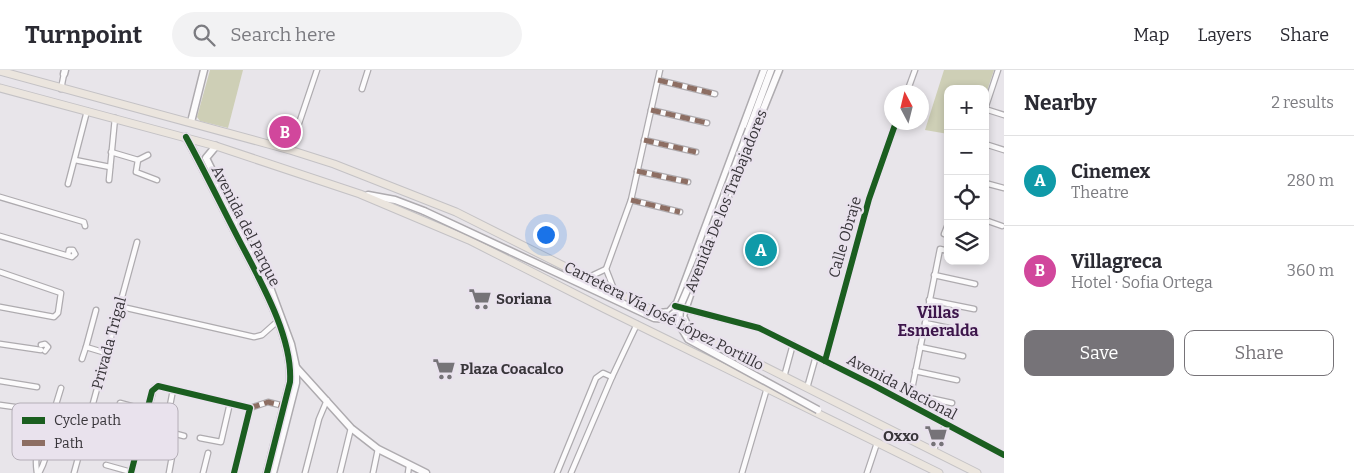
<!DOCTYPE html>
<meta charset="utf-8">
<style>
body{margin:0;font-family:Bitter,serif;background:#f2f2f3;color:#2b2b33}
.controls{position:absolute;right:15px;top:15px;display:grid;overflow:hidden;border-radius:10px;box-shadow:0 2px 8px #0003}
.controls button{width:45px;height:45px;display:grid;place-items:center;padding:0;border:0;border-bottom:1px solid #e1e1e2;background:#fff;color:#2b2b33;font:25px sans-serif}
.compass{position:absolute;left:884px;top:15px;width:45px;height:45px;border-radius:50%;background:#fff;box-shadow:0 2px 8px #0003;rotate:353deg}
.you{position:absolute;left:545px;top:164px;width:18px;height:18px;margin:-12px;border:4px solid #fff;border-radius:50%;background:#1a73e8;box-shadow:0 0 0 8px #1a73e833}
.badge{display:grid;place-items:center;width:32px;height:32px;border-radius:50%;background:#767378;color:#fff;font-size:16px;font-weight:700}
.pin{position:absolute;translate:-50% -50%;border:2px solid #fff;box-shadow:0 1px 5px #0006}
.list{margin:0;padding:0;list-style:none}
h2{display:flex;justify-content:space-between;align-items:center;height:65px;margin:0;padding:0 20px;font-size:21px}
h2 small{font-size:16px;font-weight:400;color:#7c7c81}
.list li{display:grid;grid-template-columns:32px 1fr auto;gap:15px;align-items:center;box-sizing:border-box;height:90px;padding:0 20px;border-top:1px solid #e1e1e2}
.list b{display:block;font-size:19px;white-space:nowrap}
.list p{margin:0;font-size:16px;white-space:nowrap;color:#7c7c81}
.list em{font-size:16px;font-style:normal;color:#7c7c81}
.actions{display:flex;gap:10px;padding:15px 20px}
.actions a{flex:1;padding:11px 0;border:1px solid #767378;border-radius:10px;text-align:center;font-size:18px;color:#767378}
.actions .main{background:#767378;color:#fff}
.icon{flex:none;width:28px;height:28px;fill:none;stroke:currentColor;stroke-width:2;stroke-linecap:round;stroke-linejoin:round}
.map{position:relative;flex:none;width:1004px;height:403px;overflow:hidden}
header{display:flex;align-items:center;gap:30px;box-sizing:border-box;height:70px;padding:0 25px;background:#fff;border-bottom:1px solid #e1e1e2}
header strong{font-size:24px}
nav{display:flex;gap:28px;margin-inline-start:auto;font-size:18px}
.search{width:350px;height:45px;background:#f2f2f3;display:flex;align-items:center;gap:12px;box-sizing:border-box;padding:0 18px;border-radius:28px;color:#7c7c81;font-size:19px}
main{display:flex}
aside{flex:1;background:#fff}
.map>svg:first-child{display:block}
</style>
<header>
<strong>Turnpoint</strong>
<div class="search"><svg class="icon" aria-label="search" viewBox="0 0 24 24"><circle cx="10" cy="10" r="6"/><path d="M15 15l6 6"/></svg>Search here</div>
<nav><a>Map</a><a>Layers</a><a>Share</a></nav>
</header>
<main>
<div class="map">
<svg width="1004" height="403" viewBox="0 0 1004 403">
<rect width="100%" height="100%" fill="#e8e5ea"/>
<g fill="#cecfb6">
<polygon points="210,0 243,0 228,58 200,51 197,47"/>
<polygon points="944,0 994,0 985,27 985,19 948,19 948,64 925,60"/>
</g>
<g fill="none" stroke-linecap="round" stroke-linejoin="round">
<defs>
<g id="street">
<polyline points="658,10 715,24"/>
<polyline points="61,19 64,4"/>
<polyline points="362,19 368,0"/>
<polyline points="907,22 915,0"/>
<polyline points="985,39 998,0"/>
<polyline points="985,39 1004,45"/>
<polyline points="651,40 707,53"/>
<polyline points="644,70 696,82"/>
<polyline points="985,74 1004,80"/>
<polyline points="290,80 317,0"/>
<polyline points="111,82 138,90 148,85"/>
<polyline points="75,90 110,97"/>
<polyline points="138,90 136,102 157,110"/>
<polyline points="637,101 688,112"/>
<polyline points="109,110 115,48"/>
<polyline points="985,113 1004,118"/>
<polyline points="68,114 87,41"/>
<polyline points="0,127 84,152 85,156"/>
<polyline points="631,130 680,142"/>
<polyline points="985,150 1002,156"/>
<polyline points="944,164 948,154"/>
<polyline points="0,166 72,187 75,184"/>
<polyline points="68,185 69,180 73,180 75,184"/>
<polyline points="0,202 61,223 58,243 54,247 0,237"/>
<polyline points="934,205 975,214"/>
<polyline points="587,208 606,199"/>
<polyline points="615,222 606,199 631,130 660,0"/>
<polyline points="929,230 974,239"/>
<polyline points="118,236 254,267 262,265 280,249"/>
<polyline points="684,239 759,258 873,315 1004,385"/>
<polyline points="96,240 86,277 106,283"/>
<polyline points="925,253 968,262"/>
<polyline points="0,274 41,280"/>
<polyline points="41,275 45,274 48,277 45,281"/>
<polyline points="920,277 963,286"/>
<polyline points="82,289 86,277"/>
<polyline points="825,291 869,129 896,52"/>
<polyline points="915,301 957,310"/>
<polyline points="784,307 793,274"/>
<polyline points="0,311 37,317"/>
<polyline points="807,318 816,286"/>
<polyline points="173,320 165,361 184,366"/>
<polyline points="911,324 952,333"/>
<polyline points="120,333 146,340"/>
<polyline points="909,334 940,179 948,181"/>
<polyline points="0,335 22,338"/>
<polyline points="112,364 139,370"/>
<polyline points="140,365 174,376 169,403"/>
<polyline points="200,368 221,372 230,333"/>
<polyline points="933,381 946,354"/>
<polyline points="106,395 131,402"/>
<path d="M 37,403 C 35,390 35,376 46,367"/>
<path d="M 39,403 C 45,392 49,379 46,367 L 61,318"/>
<polyline points="74,403 137,172"/>
<polyline points="131,403 154,318 158,316 250,338 268,332 284,336"/>
<polyline points="203,403 208,383"/>
<polyline points="234,403 250,338"/>
<polyline points="305,403 319,349 327,330"/>
<polyline points="340,403 351,358"/>
<polyline points="373,403 378,379"/>
<polyline points="408,403 409,396"/>
<polyline points="557,403 596,308 603,303 612,307 637,254"/>
<polyline points="571,403 612,307"/>
<polyline points="742,403 767,318"/>
<polyline points="867,403 877,373"/>
</g>
<g id="secondary">
<polyline points="64,4 65,0"/>
<polyline points="191,52 204,0"/>
<polyline points="749,59 771,0"/>
<path d="M 186,67 C 204,100 220,133 237,166 C 258,207 293,265 290,312 L 267,403"/>
<polyline points="216,76 206,88 271,220 291,274 296,297 296,313 273,403"/>
<polyline points="368,125 395,130 424,141"/>
<polyline points="708,176 779,0"/>
<polyline points="658,243 669,242 677,233 764,0"/>
<polyline points="689,259 683,246 695,210"/>
<polyline points="295,296 351,358 378,379 426,403"/>
</g>
<g id="primary">
<polyline points="0,1 290,80 334,94 456,142 977,403"/>
<polyline points="0,18 216,76 360,124 469,170 605,239 939,403"/>
</g>
</defs>
<use href="#street" stroke="#aeabaf" stroke-width="7"/>
<use href="#secondary" stroke="#aeabaf" stroke-width="9"/>
<use href="#primary" stroke="#c4c2c5" stroke-width="9"/>
<use href="#street" stroke="#fcfbfc" stroke-width="4.5"/>
<use href="#secondary" stroke="#fcfbfc" stroke-width="6"/>
<use href="#primary" stroke="#ebe5de" stroke-width="7"/>
<defs>
<g id="secondary-bridge">
<polyline points="424,141 654,248 667,249 679,239 698,195 749,59"/>
<polyline points="680,239 679,254 688,269 818,340"/>
</g>
</defs>
<use href="#secondary-bridge" stroke="#aeabaf" stroke-width="9" stroke-linecap="butt"/>
<use href="#secondary-bridge" stroke="#fcfbfc" stroke-width="6"/>
<g stroke="#8d6e63" stroke-width="5" stroke-dasharray="10 5" stroke-linecap="butt">
<polyline points="658,10 715,24"/>
<polyline points="651,40 707,53"/>
<polyline points="644,70 696,82"/>
<polyline points="637,101 688,112"/>
<polyline points="631,130 680,142"/>
<polyline points="250,338 268,332 284,336"/>
</g>
<defs>
<g id="cycleway">
<path d="M 186,67 C 204,100 220,133 237,166 C 258,207 293,265 290,312 L 267,403"/>
<polyline points="675,236 759,258 873,315 1004,385"/>
<polyline points="825,291 869,129 896,52"/>
<polyline points="131,403 152,321 158,316 250,338 234,403"/>
</g>
</defs>
<use href="#cycleway" stroke="#e9e2ed" stroke-width="9"/>
<use href="#cycleway" stroke="#1b5e20" stroke-width="6"/>
</g>
<defs>
<symbol id="supermarket-bare" viewBox="-9 -9 18 18"><path d="M-6-5.5h2.5l.6 2H6L4.5 2H-2.5L-4.4-4H-6ZM-1.5 3.2a1.3 1.3 0 1 0 .1 0ZM3 3.2a1.3 1.3 0 1 0 .1 0Z" fill="#767378" stroke="#e9e2ed" stroke-width="2.5" paint-order="stroke"/></symbol>
</defs>
<g fill-rule="evenodd">
<use href="#supermarket-bare" x="464" y="213" width="32" height="32"/>
<use href="#supermarket-bare" x="428" y="283" width="32" height="32"/>
<use href="#supermarket-bare" x="920" y="350" width="32" height="32"/>
</g>
<g text-anchor="middle" stroke-width="5" stroke-linejoin="round" paint-order="stroke">
<g font-size="15" fill="#38353a" stroke="#e9e2ed">
<text transform="translate(726 131) rotate(-68)" y="5">Avenida De los Trabajadores</text>
<text transform="translate(246 156) rotate(63)" y="5">Avenida del Parque</text>
<text transform="translate(845 167) rotate(-74)" y="5">Calle Obraje</text>
<text transform="translate(664 246) rotate(27)" y="5">Carretera Vía José López Portillo</text>
<text transform="translate(109 273) rotate(-75)" y="5">Privada Trigal</text>
<text transform="translate(902 317) rotate(28)" y="5">Avenida Nacional</text>
</g>
<g font-size="15" font-weight="bold" fill="#38353a" stroke="#e9e2ed" text-anchor="start">
<text x="496" y="234">Soriana</text>
<text x="460" y="304">Plaza Coacalco</text>
<text x="919" y="371" text-anchor="end">Oxxo</text>
</g>
<g font-size="16" font-weight="bold" fill="#3d154b" stroke="#e9e2ed">
<text x="938" y="248">Villas<tspan x="938" dy="18">Esmeralda</tspan></text>
</g>
</g>
<rect x="12" y="333" width="166" height="57" rx="8" fill="#e9e2ed" stroke="#b4aeb7" stroke-width="1"/>
<rect x="22" y="347" width="23" height="7" fill="#1b5e20"/>
<rect x="22" y="370" width="23" height="6" fill="#8d6e63"/>
<g font-size="14" fill="#38353a">
<text x="54" y="355">Cycle path</text>
<text x="54" y="378">Path</text>
</g>
</svg>
<div class="controls">
<button>+</button>
<button>−</button>
<button><svg class="icon" aria-label="locate" viewBox="0 0 24 24"><circle cx="12" cy="12" r="6"/><path d="M12 2v4M12 18v4M2 12h4M18 12h4"/></svg></button>
<button><svg class="icon" aria-label="layers" viewBox="0 0 24 24"><path d="M12 4l9 5-9 5-9-5zM3 14l9 5 9-5"/></svg></button>
</div>
<svg class="compass" viewBox="-18 -18 36 36"><path d="M0-13l5 13h-10z" fill="#e53935"/><path d="M0 13l5-13h-10z" fill="#7c7c81"/></svg>
<div class="you"></div>
<div class="pin badge" style="left:761px;top:180px;background:#0f9aa8">A</div>
<div class="pin badge" style="left:285px;top:62px;background:#d1479c">B</div>
</div>
<aside>
<h2>Nearby<small>2 results</small></h2>
<ul class="list">
<li><span class="badge" style="background:#0f9aa8">A</span><div><b>Cinemex</b><p>Theatre</p></div><em>280 m</em></li>
<li><span class="badge" style="background:#d1479c">B</span><div><b>Villagreca</b><p>Hotel · Sofia Ortega</p></div><em>360 m</em></li>
</ul>
<div class="actions"><a class="main">Save</a><a>Share</a></div>
</aside>
</main>
